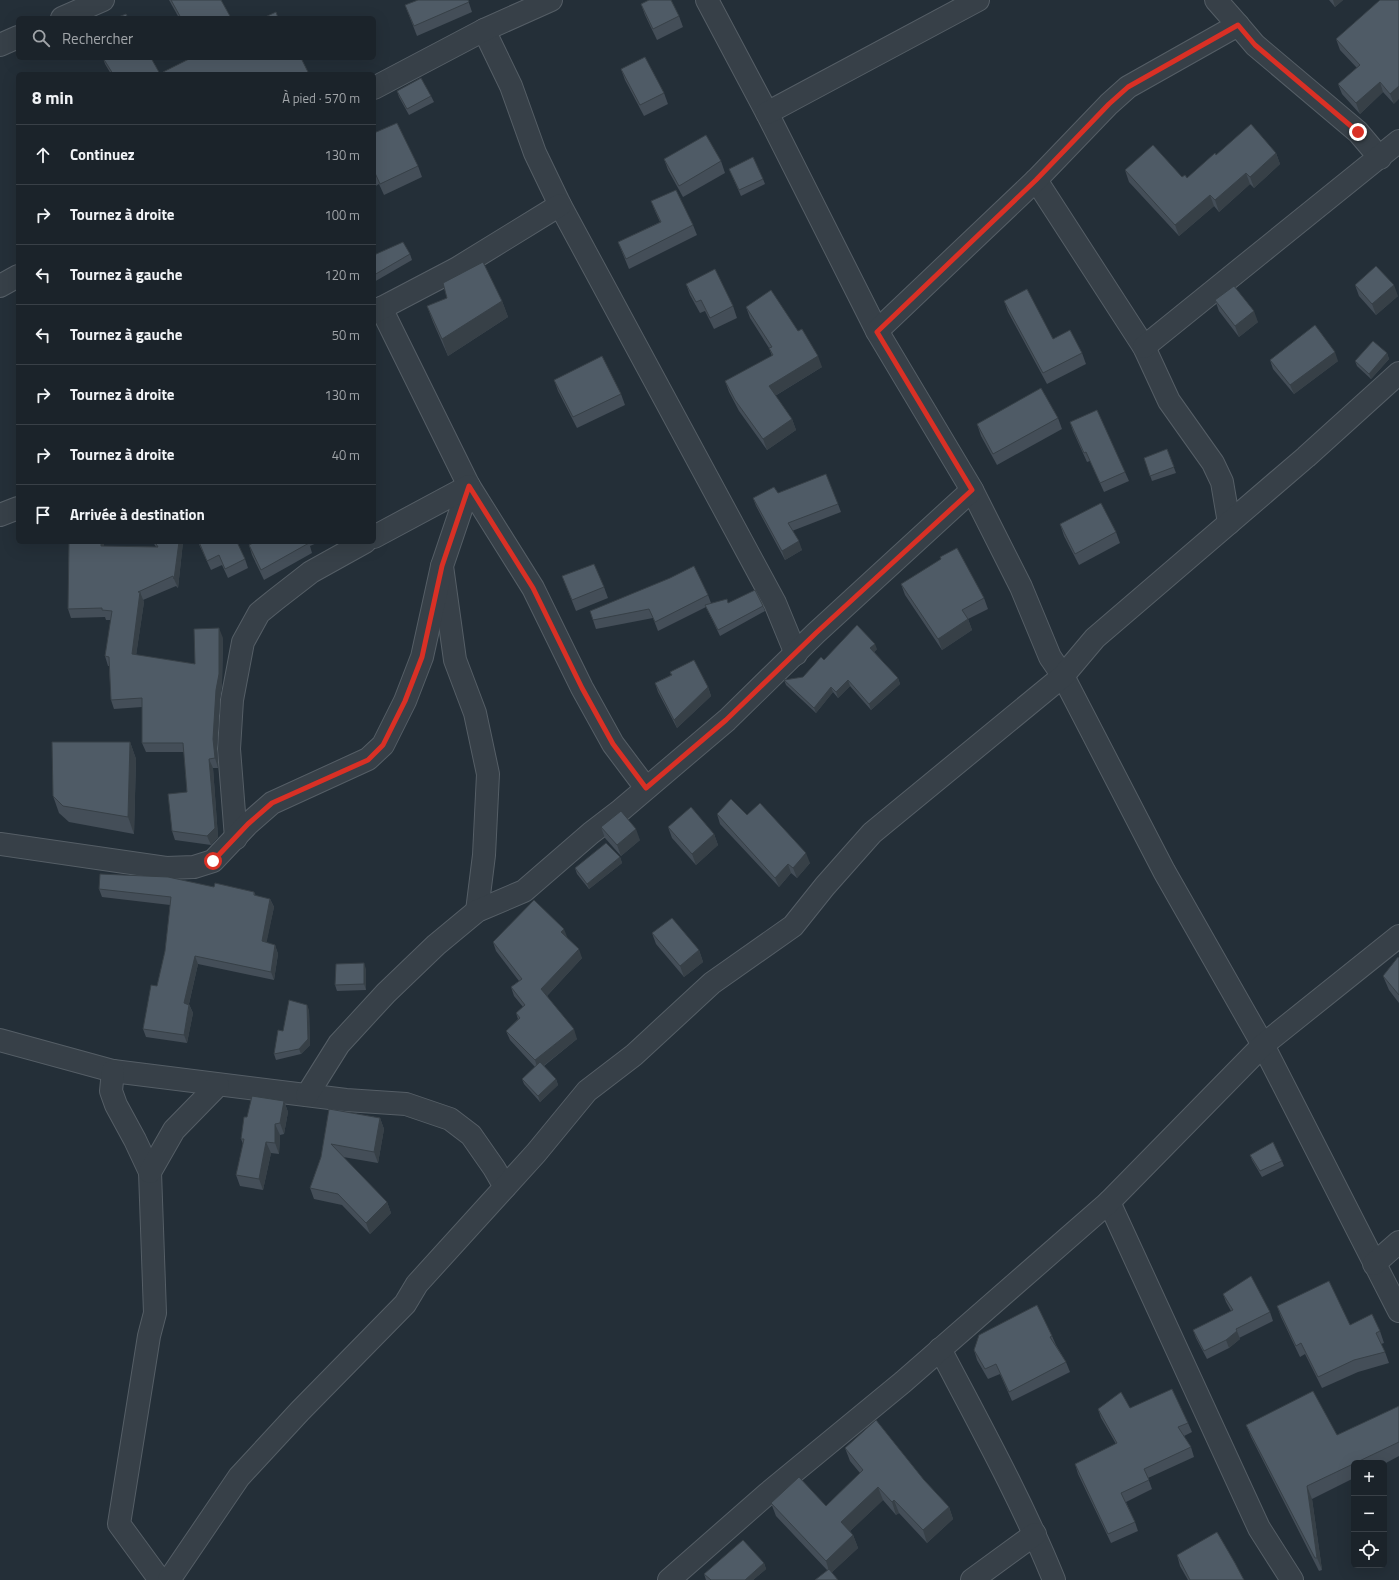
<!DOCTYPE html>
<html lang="fr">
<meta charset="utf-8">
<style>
body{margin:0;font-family:"Titillium Web",sans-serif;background:#242b32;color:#f1f3f6}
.controls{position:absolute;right:12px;bottom:12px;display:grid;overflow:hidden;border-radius:6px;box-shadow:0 4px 16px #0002}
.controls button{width:36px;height:36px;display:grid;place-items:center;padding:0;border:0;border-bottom:1px solid #394047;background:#1b232a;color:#f1f3f6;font:20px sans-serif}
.stop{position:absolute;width:12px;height:12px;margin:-9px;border:3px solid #d93025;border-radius:50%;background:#fff}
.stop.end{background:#d93025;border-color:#fff;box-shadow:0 1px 4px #0008}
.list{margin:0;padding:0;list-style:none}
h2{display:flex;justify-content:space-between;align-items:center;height:52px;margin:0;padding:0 16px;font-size:17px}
h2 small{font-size:13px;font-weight:400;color:#a0a4a8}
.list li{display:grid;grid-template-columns:26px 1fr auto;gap:12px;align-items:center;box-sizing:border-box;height:60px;padding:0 16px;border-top:1px solid #394047}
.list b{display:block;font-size:15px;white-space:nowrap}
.list em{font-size:13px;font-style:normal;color:#a0a4a8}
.icon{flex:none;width:22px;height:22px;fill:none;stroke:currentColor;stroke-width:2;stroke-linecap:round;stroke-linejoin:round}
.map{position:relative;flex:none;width:1399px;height:1580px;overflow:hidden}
.search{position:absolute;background:#1b232a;box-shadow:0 4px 16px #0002;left:16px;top:16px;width:360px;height:44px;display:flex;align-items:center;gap:10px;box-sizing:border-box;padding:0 14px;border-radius:6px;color:#a0a4a8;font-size:15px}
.panel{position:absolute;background:#1b232a;box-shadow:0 4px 16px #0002;left:16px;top:72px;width:360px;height:472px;border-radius:6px}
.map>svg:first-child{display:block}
</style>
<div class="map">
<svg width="1399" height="1580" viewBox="0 0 1399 1580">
<rect width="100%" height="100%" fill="#242f38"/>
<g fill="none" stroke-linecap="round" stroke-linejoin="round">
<defs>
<g id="minor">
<polyline points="707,0 767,113 877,331 972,490 1021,587 1050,657 1063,676 1164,871 1263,1045 1399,1311"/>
<polyline points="62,18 103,0"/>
<polyline points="1238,25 1255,45 1358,132 1380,158"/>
<polyline points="484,30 511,86 535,153 560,205 775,603 796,654"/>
<polyline points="0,45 18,37"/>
<polyline points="374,88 484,30 551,0"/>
<polyline points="767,113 978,0"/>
<polyline points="1036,180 1144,347 1169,401 1213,463 1222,482 1229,523"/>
<polyline points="0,286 18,276"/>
<polyline points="381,308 469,486 533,588 582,688 613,744 646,788"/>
<polyline points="374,312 456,269 560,205"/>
<polyline points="877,331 1036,180 1109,104 1128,87 1238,25 1216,0"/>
<polyline points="1144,347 1399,141"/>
<polyline points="469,486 442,566 455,660 475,713 488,774 484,855 477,911"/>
<polyline points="0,515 18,508"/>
<polyline points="374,537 469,486"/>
<polyline points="236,838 229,749 232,700 243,642 259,613 275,600 311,572 365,542"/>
<polyline points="0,844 166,868 194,867 213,861 248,824 272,803 368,759 383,745 405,701 422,657 442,566"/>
<polyline points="0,1040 113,1071 346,1100 406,1104 450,1119 471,1135 494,1168 505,1187"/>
<polyline points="113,1071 111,1091 116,1105 135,1140 150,1172 155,1313 149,1336 119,1524 160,1580"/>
<polyline points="307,1095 339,1044 386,993 436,945 477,911 524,891 591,833 621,810 727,720 816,633 972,490"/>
<polyline points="150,1172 174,1130 218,1085"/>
<polyline points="1109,1202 1259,1528 1292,1580"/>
<polyline points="1374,1264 1399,1242"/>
<path d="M 940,1349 C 980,1425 1022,1501 1054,1580"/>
<polyline points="169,1580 239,1477 300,1411 405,1304 417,1284 536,1153 587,1091 634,1055 712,983 793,926 825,886 872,833 1063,676 1095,638 1306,457 1399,373"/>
<polyline points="669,1580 767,1494 903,1382 1109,1202 1263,1045 1399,936"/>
<polyline points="972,1580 1035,1534"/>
</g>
</defs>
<use href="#minor" stroke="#555e66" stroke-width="24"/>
<use href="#minor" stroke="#374048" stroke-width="22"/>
</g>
<g fill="#444e58">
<polygon points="169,0 221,0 231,18 179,18"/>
<polygon points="468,0 472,12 417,36 405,5"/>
<polygon points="1329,0 1343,0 1335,7"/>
<polygon points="1380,0 1394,104 1383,92 1360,114 1342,94 1338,84 1357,68 1340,50 1336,39"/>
<polygon points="641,4 679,16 683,27 657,40 645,15"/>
<polygon points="103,58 151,58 160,74 111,74 105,64"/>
<polygon points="621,69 664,93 668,104 644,116 625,80"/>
<polygon points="397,91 431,96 434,102 409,115 399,97"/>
<polygon points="374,133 418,166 422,177 384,195 379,184 374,187"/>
<polygon points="1276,153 1280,164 1254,188 1250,184 1219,212 1214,206 1179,236 1129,182 1125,170 1187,178 1216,155"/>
<polygon points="664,159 721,161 725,173 683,197 668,170"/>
<polygon points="729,169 763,179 765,184 741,196"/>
<polygon points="651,201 693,225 697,235 629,269 622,252 618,242 660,222 655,211"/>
<polygon points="410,254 412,260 374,282 374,255"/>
<polygon points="686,284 733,306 737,318 714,329 705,311 700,313 690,295"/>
<polygon points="1355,285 1398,296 1376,315 1359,296"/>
<polygon points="1215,300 1258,322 1239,337 1219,311"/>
<polygon points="502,301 508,317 448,356 433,322 427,306"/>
<polygon points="1004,301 1053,339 1082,353 1086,364 1047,384 1008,312"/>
<polygon points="746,307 822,367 775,396 792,419 796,430 767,450 739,411 729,392 725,381 772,356 769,348 750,318"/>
<polygon points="1387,353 1389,359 1371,379 1357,366 1355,361"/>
<polygon points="1270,360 1338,361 1294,394 1273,369"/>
<polygon points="554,380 621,394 625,405 577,428 558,391"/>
<polygon points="1058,418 1062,429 997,465 981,436 977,424"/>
<polygon points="1070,422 1125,472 1129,481 1104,492 1090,461 1087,462 1073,431"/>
<polygon points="1167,449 1176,473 1152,481 1144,458"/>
<polygon points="778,493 838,504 841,512 792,531 802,550 785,560 756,506 753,498"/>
<polygon points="1060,524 1116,532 1120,543 1079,565 1064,536"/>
<polygon points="69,542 104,542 104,546 156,547 153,542 183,542 178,588 176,586 143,600 144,602 136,655 195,664 223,638 222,683 220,699 217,748 218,768 213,768 218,837 211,845 175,840 172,831 187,792 184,752 146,752 142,743 142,707 114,709 111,700 109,666 108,666 105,656 111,620 106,620 105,617 71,618 68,609"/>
<polygon points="198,542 237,542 245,559 248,568 228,578 222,565 211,570"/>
<polygon points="255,542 319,542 310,546 312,553 264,580 252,555 249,545"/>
<polygon points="562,576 604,587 608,598 576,611"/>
<polygon points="901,584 984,598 988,609 968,619 972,630 942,650 905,595"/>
<polygon points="708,595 711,603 728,603 763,606 765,611 720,636 706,607 658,631 653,618 596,629 593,620"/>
<polygon points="877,649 874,652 898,678 900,684 871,710 850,686 838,698 833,692 816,713 786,685 784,680 803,677 824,660"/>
<polygon points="670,672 708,687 711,696 677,728 658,692 655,683 671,675"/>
<polygon points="130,742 136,759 134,834 69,822 59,813 53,796"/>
<polygon points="717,814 810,863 797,878 791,873 779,887 720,824"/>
<polygon points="601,827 640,840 621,856 605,838"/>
<polygon points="668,827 714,834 718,845 696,865 672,838"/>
<polygon points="620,857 622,863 589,889 577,874 575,868"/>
<polygon points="214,887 254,892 256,896 270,899 274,907 266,943 275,945 278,954 274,980 198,964 189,1004 193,1013 187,1043 146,1037 143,1029 157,986 165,951 170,905 102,897 99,889"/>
<polygon points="652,933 699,950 703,962 684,977 656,944"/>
<polygon points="567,938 582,958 547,996 577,1039 544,1066 556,1079 558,1085 540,1102 524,1084 522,1079 535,1067 510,1040 506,1031 518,1019 516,1013 523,1007 514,996 511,987 519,981 496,951 493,942"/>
<polygon points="1399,958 1399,1003 1389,990 1383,976"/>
<polygon points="366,969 366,990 337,991 335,985"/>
<polygon points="309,1010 310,1045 301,1054 276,1060 274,1054 283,1031"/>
<polygon points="284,1101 288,1112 284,1134 280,1135 279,1154 271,1153 263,1190 240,1186 236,1175 243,1144 241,1139 247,1117"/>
<polygon points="329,1109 380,1118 384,1129 378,1163 343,1157 387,1202 391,1213 370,1234 342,1205 314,1199 310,1188 321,1157"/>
<polygon points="1250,1155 1282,1161 1284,1166 1262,1177 1252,1160"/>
<polygon points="1223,1294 1270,1312 1273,1321 1239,1338 1240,1339 1229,1348 1207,1359 1196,1338 1193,1330 1231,1311 1226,1302"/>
<polygon points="1277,1306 1350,1325 1380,1331 1384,1343 1381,1344 1385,1352 1389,1363 1358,1372 1322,1388 1305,1354 1300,1357 1281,1317"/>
<polygon points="1052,1336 1056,1345 1066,1362 1070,1372 1012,1401 1000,1374 988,1379 977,1360 974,1350"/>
<polygon points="1399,1406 1399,1456 1384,1464 1384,1463 1354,1463 1354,1478 1312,1499 1322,1570 1319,1571 1251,1437 1246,1425 1337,1435"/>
<polygon points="1130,1408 1188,1423 1192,1432 1184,1436 1191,1447 1194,1457 1148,1478 1152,1489 1126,1502 1135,1522 1138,1531 1111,1543 1078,1474 1075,1464 1116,1444 1101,1418 1098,1409"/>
<polygon points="845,1448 924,1480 949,1507 953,1519 927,1543 899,1513 896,1515 883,1500 850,1531 853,1535 858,1548 831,1573 827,1570 776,1516 771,1503 826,1506 860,1473 850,1461"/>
<polygon points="1177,1555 1244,1580 1188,1580 1180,1566"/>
<polygon points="764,1563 766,1569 753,1580 706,1580 704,1574"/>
</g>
<g fill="#374047">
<polygon points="1333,0 1343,0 1335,7"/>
<polygon points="1380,82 1383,92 1360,114 1356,103"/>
<polygon points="1399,86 1399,99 1394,104 1390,94"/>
<polygon points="1276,153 1280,164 1254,188 1250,177"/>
<polygon points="1246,173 1250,184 1219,212 1215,200"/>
<polygon points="1210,195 1214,206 1179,236 1175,225"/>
<polygon points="1394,285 1398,296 1376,315 1372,304"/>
<polygon points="502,301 508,317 448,356 442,339"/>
<polygon points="1254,311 1258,322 1239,337 1235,326"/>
<polygon points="1335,352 1338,361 1294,394 1290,385"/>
<polygon points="1387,353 1389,359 1371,379 1369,374"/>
<polygon points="818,356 822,367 773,397 769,386"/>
<polygon points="792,419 796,430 767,450 763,439"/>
<polygon points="799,541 802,550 785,560 782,551"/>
<polygon points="101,542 104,542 104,555 101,546"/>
<polygon points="179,542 183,542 178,588 174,579"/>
<polygon points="140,592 144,602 135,663 132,654"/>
<polygon points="968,619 972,630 942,650 938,639"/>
<polygon points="219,628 223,638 222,683 220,699 217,748 218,768 215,758 213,739"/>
<polygon points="875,644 877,649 872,654 870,648"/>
<polygon points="898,678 900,684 871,710 869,704"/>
<polygon points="848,680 850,686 838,698 836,692"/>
<polygon points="708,687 711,696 677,728 674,720"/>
<polygon points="831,687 833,692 816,713 814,708"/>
<polygon points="130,742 136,759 134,834 128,817"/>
<polygon points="209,759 213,768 218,837 211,845 207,836"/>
<polygon points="636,829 640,840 621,856 617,845"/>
<polygon points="714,834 718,845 696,865 692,854"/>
<polygon points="806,853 810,863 797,878 793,868"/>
<polygon points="620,857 622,863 589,889 587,884"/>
<polygon points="788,864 791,873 779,887 775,878"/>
<polygon points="270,899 274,907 265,950 262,941"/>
<polygon points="564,929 568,939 561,932"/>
<polygon points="275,945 278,954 274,980 271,972"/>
<polygon points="579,949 582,958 544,999 541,989"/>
<polygon points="699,950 703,962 684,977 680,966"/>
<polygon points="195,956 198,964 187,1012 184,1003"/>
<polygon points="364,963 366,969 366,990 364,984"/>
<polygon points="189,1005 193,1013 187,1043 184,1035"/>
<polygon points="307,1005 309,1010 310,1045 301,1054 299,1049"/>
<polygon points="574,1029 577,1039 538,1070 535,1060"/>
<polygon points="556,1079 558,1085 540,1102 538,1096"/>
<polygon points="284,1101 288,1112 284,1134 280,1123"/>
<polygon points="380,1118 384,1129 378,1163 374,1152"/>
<polygon points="275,1124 280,1135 279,1154 275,1143"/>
<polygon points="266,1142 271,1153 263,1190 259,1179"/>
<polygon points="387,1202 391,1213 370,1234 366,1223"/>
<polygon points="1237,1331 1240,1339 1229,1348 1226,1340"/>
<polygon points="1307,1486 1312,1499 1322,1570 1317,1558"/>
<polygon points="878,1487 883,1500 846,1535 841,1522"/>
<polygon points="894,1500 899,1513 896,1515 892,1502"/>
<polygon points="949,1507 953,1519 927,1543 923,1530"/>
<polygon points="853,1535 858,1548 830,1574 826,1561"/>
<polygon points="764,1563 766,1569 753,1580 745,1580"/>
</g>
<g fill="#4f5b66" stroke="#374047">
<polygon points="171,0 221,0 231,18 181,18"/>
<polygon points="418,0 468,0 469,2 414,26 405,5"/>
<polygon points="649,0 671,0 679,16 653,29 641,4"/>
<polygon points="1380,0 1399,0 1399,86 1390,94 1380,82 1356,103 1338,84 1360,65 1336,39"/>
<polygon points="276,12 278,18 263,18"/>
<polygon points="126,14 128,18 116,18"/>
<polygon points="645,57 664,93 640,105 621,69"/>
<polygon points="103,58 151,58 160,74 113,74"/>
<polygon points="191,58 301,58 309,74 164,74 163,72"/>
<polygon points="421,78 431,96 407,109 397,91"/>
<polygon points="397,123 418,166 380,184 375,173 374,174 374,133"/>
<polygon points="1251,124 1276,153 1250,177 1246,173 1215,200 1210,195 1175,225 1125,170 1153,145 1182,177 1185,175 1187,178 1215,153 1216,155"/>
<polygon points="706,135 721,161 679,186 664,159"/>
<polygon points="753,157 763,179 739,190 729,169"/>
<polygon points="676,190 693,225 626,259 618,242 661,222 651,201"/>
<polygon points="403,242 410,254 374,275 374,255"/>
<polygon points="483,262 502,301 442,339 427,306 447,298 443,283"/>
<polygon points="1376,266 1394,285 1372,304 1355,285"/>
<polygon points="715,269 733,306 710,318 701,300 696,302 686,284"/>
<polygon points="1234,286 1254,311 1235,326 1215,300"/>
<polygon points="1027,289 1053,339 1070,330 1082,353 1043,373 1004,301"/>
<polygon points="771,290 798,331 802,329 818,356 769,386 792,419 763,439 735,400 725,381 773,355 769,348 772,347 746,307"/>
<polygon points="1315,325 1335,352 1290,385 1270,360"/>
<polygon points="1373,341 1387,353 1369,374 1355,361"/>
<polygon points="602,356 621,394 573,417 554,380"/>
<polygon points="1041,388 1058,418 993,454 977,424"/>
<polygon points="1097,410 1125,472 1100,483 1086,452 1084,453 1070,422"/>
<polygon points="1167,449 1174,467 1150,476 1144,458"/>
<polygon points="826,474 838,504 788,523 799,541 782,551 753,498 774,487 778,493"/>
<polygon points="1101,503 1116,532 1075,554 1060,524"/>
<polygon points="69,542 101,542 101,546 158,547 155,542 179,542 174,579 173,576 138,592 140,592 132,654 195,664 194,629 219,628 219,674 216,690 213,739 215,758 209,759 215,828 207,836 172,831 168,794 187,792 183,743 142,743 142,698 111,700 109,657 105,656 112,611 102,610 102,608 68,609"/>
<polygon points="199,542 237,542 245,559 225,569 219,555 207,561"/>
<polygon points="255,542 308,542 309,543 261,570 249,545"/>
<polygon points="957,548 984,598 962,610 968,619 938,639 901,584 941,559 940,557"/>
<polygon points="594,564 604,587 572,600 562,576"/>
<polygon points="694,566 708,595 655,622 649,609 593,620 590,611 670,578"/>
<polygon points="755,590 763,606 718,630 705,605 727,599 728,603"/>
<polygon points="857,625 875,644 870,648 898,678 869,704 848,680 836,692 831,687 814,708 784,680 803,677 821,657 824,660"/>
<polygon points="694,660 708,687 674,720 655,683 672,675 670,672"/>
<polygon points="52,742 130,742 128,817 63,806 53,796"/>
<polygon points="731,799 747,815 760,803 806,853 793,868 788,864 775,878 717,814"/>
<polygon points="691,807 714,834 692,854 668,827"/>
<polygon points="621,811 636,829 617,845 601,827"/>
<polygon points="606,843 620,857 587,884 575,868"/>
<polygon points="100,874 168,877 214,887 215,883 254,892 254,895 270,899 262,941 275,945 271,972 195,956 184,1003 189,1005 184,1035 143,1029 151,985 157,986 165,951 171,897 99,889"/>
<polygon points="534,900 564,929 561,932 579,949 541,989 574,1029 535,1060 506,1031 520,1018 516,1013 525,1005 511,987 522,979 493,942"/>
<polygon points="672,918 699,950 680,966 652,933"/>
<polygon points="1398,957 1399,958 1399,995 1383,976"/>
<polygon points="364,963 364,984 335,985 336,964"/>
<polygon points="289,1000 307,1005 308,1039 299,1049 274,1054 278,1030 283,1031"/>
<polygon points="540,1062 556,1079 538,1096 522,1079"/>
<polygon points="252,1096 284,1101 280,1123 275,1124 275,1143 266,1142 259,1179 236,1175 244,1139 241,1139 244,1117 247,1117"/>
<polygon points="329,1109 380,1118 374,1152 331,1144 387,1202 366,1223 338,1194 310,1188 321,1157"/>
<polygon points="1273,1142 1282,1161 1260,1171 1250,1155"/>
<polygon points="1251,1276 1270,1312 1236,1329 1237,1331 1226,1340 1204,1351 1193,1330 1233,1310 1223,1294"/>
<polygon points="1329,1281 1350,1325 1372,1314 1380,1331 1376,1333 1385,1352 1354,1360 1318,1377 1301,1343 1296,1346 1277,1306"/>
<polygon points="1037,1305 1052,1336 1050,1337 1066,1362 1009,1392 996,1364 985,1369 974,1350 979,1335"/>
<polygon points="1172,1389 1188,1423 1178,1427 1191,1447 1144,1469 1149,1480 1121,1493 1135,1522 1108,1534 1075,1464 1117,1443 1098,1409 1121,1392 1130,1408"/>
<polygon points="1313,1391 1337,1435 1399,1406 1399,1442 1307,1486 1317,1558 1315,1558 1246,1425"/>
<polygon points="876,1420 924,1480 949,1507 923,1530 894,1500 892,1502 878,1487 841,1522 853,1535 826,1561 771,1503 799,1477 826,1506 863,1470 845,1448"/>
<polygon points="1217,1532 1235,1563 1244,1580 1190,1580 1177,1555"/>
<polygon points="743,1540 764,1563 745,1580 711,1580 704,1574"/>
<polygon points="829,1569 838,1580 815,1580"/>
</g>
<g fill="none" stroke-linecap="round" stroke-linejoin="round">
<polyline stroke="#d93025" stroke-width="5" points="213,861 248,824 272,803 368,760 383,745 405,701 422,657 442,566 469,486 533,588 582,688 613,744 646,788 726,720 816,633 972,490 877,332 1036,180 1109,104 1128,87 1238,25 1255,45 1358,132"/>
</g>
</svg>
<div class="controls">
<button>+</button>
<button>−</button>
<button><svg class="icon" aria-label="locate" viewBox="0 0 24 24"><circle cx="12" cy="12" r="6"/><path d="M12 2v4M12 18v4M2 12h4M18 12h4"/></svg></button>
</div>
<div class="stop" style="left:213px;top:861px"></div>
<div class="stop end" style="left:1358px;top:132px"></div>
<div class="search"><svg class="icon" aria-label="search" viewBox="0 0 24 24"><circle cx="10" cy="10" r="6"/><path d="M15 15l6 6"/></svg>Rechercher</div>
<section class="panel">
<h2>8 min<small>À pied · 570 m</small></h2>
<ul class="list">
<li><svg class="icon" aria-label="ahead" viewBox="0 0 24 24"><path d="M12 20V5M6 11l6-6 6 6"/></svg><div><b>Continuez</b></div><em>130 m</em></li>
<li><svg class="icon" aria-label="right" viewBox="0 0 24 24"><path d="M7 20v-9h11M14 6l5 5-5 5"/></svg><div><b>Tournez à droite</b></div><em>100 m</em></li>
<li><svg class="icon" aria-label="left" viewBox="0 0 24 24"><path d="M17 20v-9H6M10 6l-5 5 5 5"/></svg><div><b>Tournez à gauche</b></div><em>120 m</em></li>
<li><svg class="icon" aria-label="left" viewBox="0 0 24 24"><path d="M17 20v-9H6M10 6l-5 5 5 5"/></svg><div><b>Tournez à gauche</b></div><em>50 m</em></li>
<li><svg class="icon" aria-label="right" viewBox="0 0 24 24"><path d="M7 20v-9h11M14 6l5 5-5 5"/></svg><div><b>Tournez à droite</b></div><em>130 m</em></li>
<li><svg class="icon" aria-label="right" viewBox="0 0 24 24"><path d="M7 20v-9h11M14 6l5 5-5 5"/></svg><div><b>Tournez à droite</b></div><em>40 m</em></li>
<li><svg class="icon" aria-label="arrive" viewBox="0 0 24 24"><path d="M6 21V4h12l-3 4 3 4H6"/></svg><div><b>Arrivée à destination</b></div></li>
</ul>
</section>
</div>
